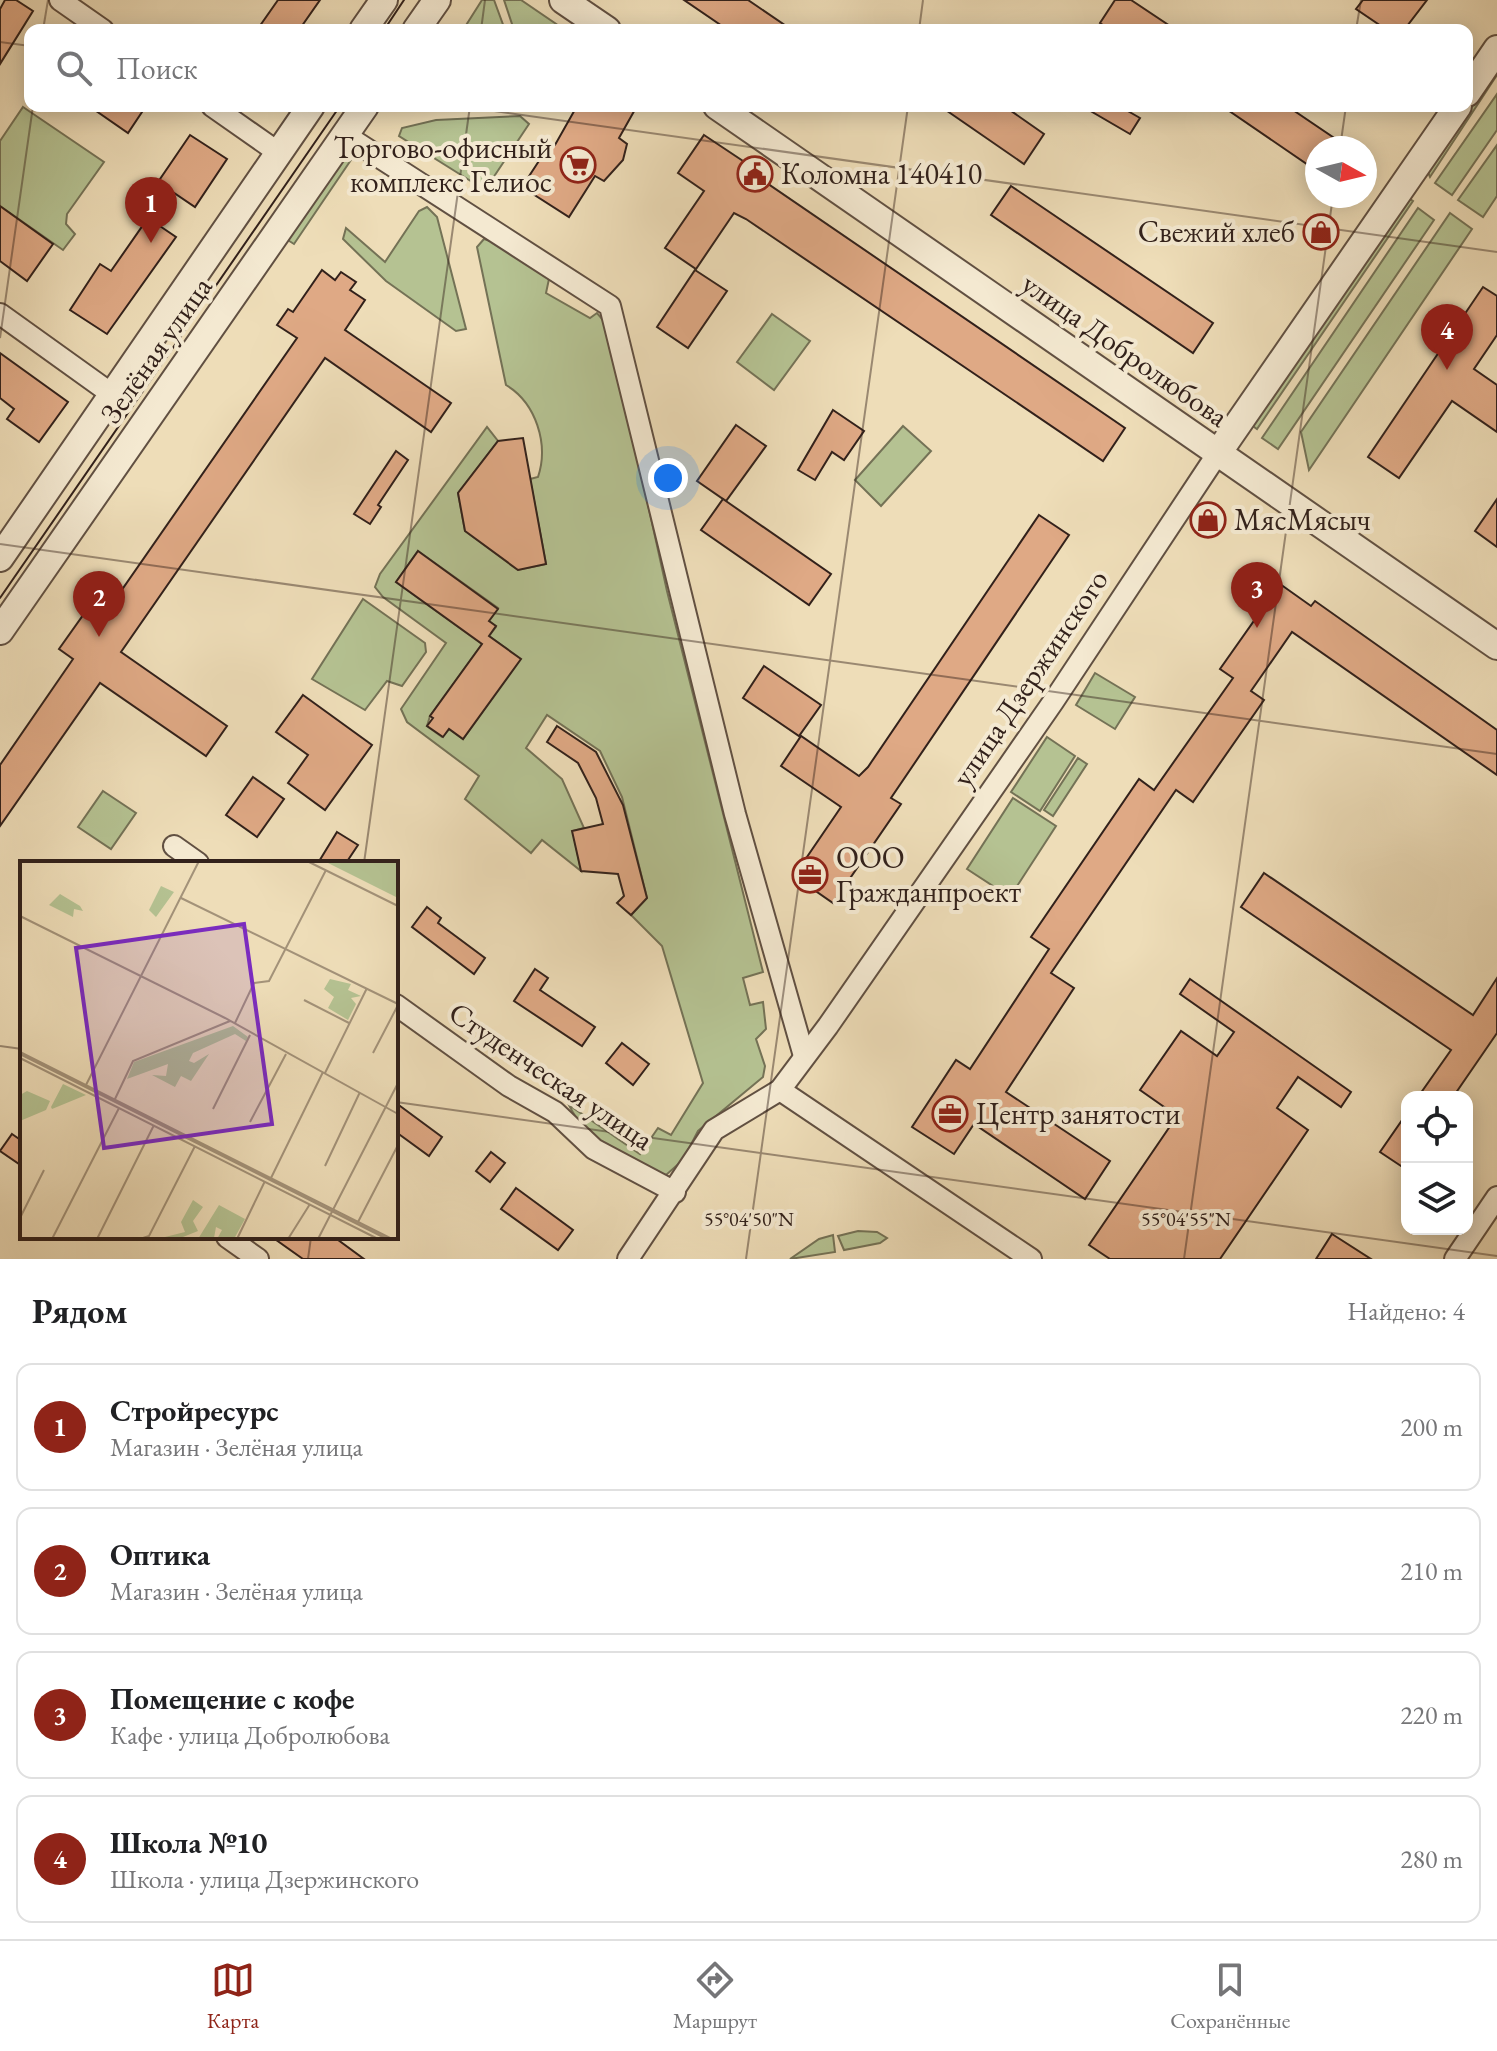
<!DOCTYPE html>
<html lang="ru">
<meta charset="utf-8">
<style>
body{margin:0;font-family:"EB Garamond",serif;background:#f2f2f2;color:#202124}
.controls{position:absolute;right:24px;bottom:24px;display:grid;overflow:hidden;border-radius:16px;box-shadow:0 4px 20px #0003}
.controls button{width:72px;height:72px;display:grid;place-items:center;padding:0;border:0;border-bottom:2px solid #e0e0e0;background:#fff;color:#202124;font:40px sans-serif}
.compass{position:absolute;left:1305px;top:136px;width:72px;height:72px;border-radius:50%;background:#fff;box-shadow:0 4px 20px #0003;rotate:98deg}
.you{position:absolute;left:668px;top:478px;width:28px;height:28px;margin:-20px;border:6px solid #fff;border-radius:50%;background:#1a73e8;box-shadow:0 0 0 12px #1a73e833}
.badge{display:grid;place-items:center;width:52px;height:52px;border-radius:50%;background:#8f2418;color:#fff;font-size:26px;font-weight:700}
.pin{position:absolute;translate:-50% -66px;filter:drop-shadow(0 2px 4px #0008)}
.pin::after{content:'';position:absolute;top:42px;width:28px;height:24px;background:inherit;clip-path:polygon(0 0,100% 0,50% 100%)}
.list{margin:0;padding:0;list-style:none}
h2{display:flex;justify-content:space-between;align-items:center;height:104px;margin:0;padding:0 32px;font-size:34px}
h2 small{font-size:26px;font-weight:400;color:#757577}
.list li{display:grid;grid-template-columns:52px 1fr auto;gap:24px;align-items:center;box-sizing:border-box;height:128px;margin:0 16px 16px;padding:0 16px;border:2px solid #e0e0e0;border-radius:16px}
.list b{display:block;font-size:30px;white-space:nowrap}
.list p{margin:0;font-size:26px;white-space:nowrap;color:#757577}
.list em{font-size:26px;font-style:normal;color:#757577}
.icon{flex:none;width:44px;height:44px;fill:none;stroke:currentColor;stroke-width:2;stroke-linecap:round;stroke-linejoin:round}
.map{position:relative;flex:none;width:1497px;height:1259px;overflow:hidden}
.search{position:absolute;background:#fff;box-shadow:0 4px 20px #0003;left:24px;right:24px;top:24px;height:88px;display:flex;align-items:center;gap:20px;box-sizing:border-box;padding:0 28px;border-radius:16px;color:#757577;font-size:30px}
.sheet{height:680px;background:#fff}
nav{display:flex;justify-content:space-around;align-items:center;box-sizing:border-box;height:112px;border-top:2px solid #e0e0e0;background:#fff;font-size:22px;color:#757577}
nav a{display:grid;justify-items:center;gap:4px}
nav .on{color:#8f2418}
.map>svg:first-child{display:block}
</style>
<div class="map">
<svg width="1497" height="1259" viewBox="0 0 1497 1259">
<rect width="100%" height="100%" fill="#eeddb8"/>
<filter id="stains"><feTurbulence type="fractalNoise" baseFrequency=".0025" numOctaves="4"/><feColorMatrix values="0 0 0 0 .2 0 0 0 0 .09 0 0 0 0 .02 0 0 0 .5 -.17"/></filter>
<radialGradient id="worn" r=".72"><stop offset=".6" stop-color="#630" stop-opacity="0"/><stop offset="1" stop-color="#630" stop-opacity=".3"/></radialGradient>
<g fill="#b5c292" stroke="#747256" stroke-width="2" fill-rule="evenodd">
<polygon points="482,0 494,0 505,30 463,30"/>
<polygon points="504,0 521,0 565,30 514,30"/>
<polygon points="1497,51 1497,75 1430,177 1427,170"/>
<polygon points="1497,94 1497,130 1452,195 1435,183"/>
<polygon points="23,107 104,162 67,214 66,224 75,234 63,250 0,206 0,141"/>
<polygon points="520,116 529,124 485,190 399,136 402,128 436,120"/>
<polygon points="1497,145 1497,196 1483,217 1458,200"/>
<polygon points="345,154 355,154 294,244 283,237"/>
<polygon points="1398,191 1413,201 1257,429 1243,419"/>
<polygon points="427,207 437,217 466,329 456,331 386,281 343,239 346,228 385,262 419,211"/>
<polygon points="1418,208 1434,220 1278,449 1262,438"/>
<polygon points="1450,213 1472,229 1309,470 1301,432"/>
<path d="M 484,239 L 503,245 L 549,279 L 546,293 L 590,318 L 597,313 L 609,327 L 667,591 L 763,972 L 743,978 L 750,1005 L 763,1002 L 766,1029 L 756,1039 L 765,1066 L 763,1077 L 698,1131 L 683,1160 L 666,1175 C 625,1164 588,1145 569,1105 L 640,1154 L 658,1128 L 671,1135 L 703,1083 L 662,946 L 631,915 L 647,898 L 622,797 L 600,751 L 547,715 L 526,748 L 562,779 L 584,828 L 573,831 L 581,871 L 542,840 L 531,853 L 465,799 L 479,776 L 407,722 L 401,709 L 446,643 L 383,597 L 375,587 L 380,574 L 487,427 L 498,441 L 458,493 L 465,531 L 518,570 L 546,564 L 530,479 L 538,477 C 549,444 536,403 506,385 L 477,247 ZM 418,551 L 498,608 L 489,621 L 496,627 L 489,636 L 520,659 L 463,739 L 449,729 L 442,737 L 427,726 L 430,716 L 482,644 L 396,582 Z"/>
<polygon points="772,314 810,341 774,390 737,362"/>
<polygon points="903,426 931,451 881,506 855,480"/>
<polygon points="363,599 425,643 426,652 402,686 387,681 365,710 312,679"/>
<polygon points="1095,673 1135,697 1115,729 1076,705"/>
<polygon points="1047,737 1075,756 1040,811 1011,792"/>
<polygon points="1078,758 1087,764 1053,816 1044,810"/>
<polygon points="103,791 136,813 111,849 78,827"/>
<polygon points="1013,798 1056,826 1010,897 967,869"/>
<polygon points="858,1231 877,1232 887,1238 880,1243 844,1250 838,1236"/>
<polygon points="833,1235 835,1252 790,1259 819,1239"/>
</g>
<g fill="#dfa985" stroke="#32211b" stroke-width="2">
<polygon points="5,0 16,0 33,11 0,64 0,9"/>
<polygon points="278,0 320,0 299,30 257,30"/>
<polygon points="684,0 748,0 792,30 728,30"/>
<polygon points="1115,0 1131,0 1176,30 1110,30 1100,23"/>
<polygon points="1363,0 1427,0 1404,30 1387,30 1356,9"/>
<polygon points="89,106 146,106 128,133"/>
<polygon points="577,106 637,106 619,138 627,144 623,160 604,181 595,176 569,217 522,187 548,147 555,145"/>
<polygon points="940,106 1004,106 1044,134 1024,164"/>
<polygon points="1082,106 1119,106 1140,118 1130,134"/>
<polygon points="1222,106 1287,106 1349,148 1317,148 1317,171"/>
<polygon points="190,135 227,159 195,207 158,182"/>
<polygon points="704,135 761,173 758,177 1125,428 1103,461 746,219 734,213 696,269 665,248 704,191 678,173"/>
<polygon points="1011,186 1213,323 1193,353 991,215"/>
<polygon points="0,206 53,244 27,281 0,261"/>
<polygon points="148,218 176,237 107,334 70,310 100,264 111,271"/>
<polygon points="322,270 335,280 341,272 356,282 350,290 365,300 345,330 451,403 431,432 325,358 121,652 227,726 206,756 100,683 0,826 0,765 73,659 59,649 91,604 105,614 297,338 277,325 288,309 293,312"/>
<polygon points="695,270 727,291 688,348 657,327"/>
<polygon points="1483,287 1497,296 1497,335 1474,369 1497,385 1497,432 1452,401 1399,478 1368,457"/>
<polygon points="0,353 68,402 39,442 7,419 14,409 0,398"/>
<polygon points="833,410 864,431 844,460 832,452 815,480 798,470"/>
<polygon points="736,425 766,446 726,501 697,481"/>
<polygon points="523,438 546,564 518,570 465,531 458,493 498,441"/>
<polygon points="396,451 408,460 378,505 381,507 370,524 354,514"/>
<polygon points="723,499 831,574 809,605 701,530"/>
<polygon points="1497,499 1497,547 1475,531"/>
<polygon points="1208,503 1223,512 1208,535 1194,526"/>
<polygon points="1039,515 1069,535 891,798 901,804 833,903 794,876 841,807 781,766 801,736 859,776 868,767"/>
<polygon points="418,551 498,609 489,621 496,626 489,636 521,659 463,739 449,729 443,737 427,726 433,718 430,716 482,644 396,582"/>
<polygon points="1280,584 1311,606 1315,601 1497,730 1497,775 1292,632 1251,691 1264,700 1193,802 1176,790 1051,973 1074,988 1006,1092 1110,1161 1085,1199 974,1124 954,1154 912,1127 956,1060 970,1069 1049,949 1031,937 1139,779 1154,790 1233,678 1220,669"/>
<polygon points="764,666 821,705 799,736 743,698"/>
<polygon points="303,695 372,745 325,810 288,783 308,755 276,732"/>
<polygon points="557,726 596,752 623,805 647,898 631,915 617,903 624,896 618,874 581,871 572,831 603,824 596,798 578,763 547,742"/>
<polygon points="253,777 284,799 257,837 226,815"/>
<polygon points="337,832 358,845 346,863 318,863"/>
<polygon points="1264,873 1473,1015 1497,978 1497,1033 1453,1097 1418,1097 1451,1050 1241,907"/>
<polygon points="427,907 441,918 438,923 485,958 474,974 412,927"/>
<polygon points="535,969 548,978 540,990 595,1027 582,1046 514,1001"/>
<polygon points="1190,979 1351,1092 1341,1107 1298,1077 1277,1108 1308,1130 1220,1259 1110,1259 1089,1245 1177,1116 1140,1090 1181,1031 1217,1056 1234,1032 1180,994"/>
<polygon points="622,1043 649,1064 633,1085 606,1063"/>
<polygon points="396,1103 442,1137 429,1156 396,1132"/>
<polygon points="1407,1113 1407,1170 1380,1152"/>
<polygon points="12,1134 22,1141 22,1166 0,1151"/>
<polygon points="491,1152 505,1163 490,1182 476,1171"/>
<polygon points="516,1188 573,1230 558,1250 501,1209"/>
<polygon points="1332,1234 1371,1259 1316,1259"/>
<polygon points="272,1237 334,1237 364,1259 303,1259"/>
</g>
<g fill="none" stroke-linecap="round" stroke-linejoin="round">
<defs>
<g id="minor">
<polyline points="60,0 103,30"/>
<polyline points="212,106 279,153"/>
<polyline points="345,135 610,306 735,814 804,1056"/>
<polyline points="0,314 113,395"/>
<polyline points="174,846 198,863"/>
<polyline points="396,1005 509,1086 555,1112 594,1149 675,1192"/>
<polyline points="780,1090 1031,1259"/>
<polyline points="227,1237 258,1259"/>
<polyline points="628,1259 714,1130 780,1090 828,1026 1053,702 1218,453"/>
<polyline points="1455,1259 1497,1197"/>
</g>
<g id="tertiary">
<polyline points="563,0 607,30"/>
<polyline points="363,30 384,0"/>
<polyline points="416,30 437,0"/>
<polyline points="1467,93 1497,49"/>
<polyline points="717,106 1497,646"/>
<polyline points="1218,453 1458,106"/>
<polyline points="0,558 311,106"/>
<polyline points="0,631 365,106"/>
</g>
</defs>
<use href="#minor" stroke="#615042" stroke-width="24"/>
<use href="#tertiary" stroke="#615042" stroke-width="30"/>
<use href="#minor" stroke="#f4e9d1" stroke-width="20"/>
<use href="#tertiary" stroke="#f4e9d1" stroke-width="26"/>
<g stroke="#32211b" stroke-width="2">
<polyline points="384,30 404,0"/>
<polyline points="0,598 340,106"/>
</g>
</g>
<path fill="none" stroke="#32211b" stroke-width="2" stroke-opacity="0.45" d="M 43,30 L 48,0M 481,30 L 485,0M 919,30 L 923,0M 1356,30 L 1361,0M 0,42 L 30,46M 459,106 L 1497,252M 1340,148 L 1346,106M 0,338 L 33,106M 0,544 L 1497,754M 364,863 L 470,106M 0,1046 L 22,1049M 396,1102 L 1497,1256M 308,1259 L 311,1237M 746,1259 L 908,106M 1184,1259 L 1333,196"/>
<defs>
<symbol id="supermarket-ring" viewBox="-11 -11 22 22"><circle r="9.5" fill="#f4e9d1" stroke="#8f2418" stroke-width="1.5"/><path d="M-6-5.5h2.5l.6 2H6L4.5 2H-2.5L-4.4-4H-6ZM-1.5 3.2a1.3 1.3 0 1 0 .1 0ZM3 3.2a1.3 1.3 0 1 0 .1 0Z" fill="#8f2418"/></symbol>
<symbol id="civic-ring" viewBox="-11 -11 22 22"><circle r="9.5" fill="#f4e9d1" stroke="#8f2418" stroke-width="1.5"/><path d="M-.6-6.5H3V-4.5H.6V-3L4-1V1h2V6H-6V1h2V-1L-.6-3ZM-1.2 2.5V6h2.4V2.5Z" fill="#8f2418"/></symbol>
<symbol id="shop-ring" viewBox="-11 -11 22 22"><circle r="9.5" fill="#f4e9d1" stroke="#8f2418" stroke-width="1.5"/><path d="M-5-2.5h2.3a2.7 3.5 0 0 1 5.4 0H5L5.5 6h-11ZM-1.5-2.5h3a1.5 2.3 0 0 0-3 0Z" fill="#8f2418"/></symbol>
<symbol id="office-ring" viewBox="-11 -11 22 22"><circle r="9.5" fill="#f4e9d1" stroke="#8f2418" stroke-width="1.5"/><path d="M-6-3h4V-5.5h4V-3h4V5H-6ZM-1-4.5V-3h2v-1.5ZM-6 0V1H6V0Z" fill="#8f2418"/></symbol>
</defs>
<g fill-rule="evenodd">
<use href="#supermarket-ring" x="558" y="145" width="40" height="40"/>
<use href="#civic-ring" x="735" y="154" width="40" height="40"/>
<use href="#shop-ring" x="1301" y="212" width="40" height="40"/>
<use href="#shop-ring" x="1188" y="500" width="40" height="40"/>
<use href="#office-ring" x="790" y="855" width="40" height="40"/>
<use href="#office-ring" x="930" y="1094" width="40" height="40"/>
</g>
<g text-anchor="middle" stroke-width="8" stroke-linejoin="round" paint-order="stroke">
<g font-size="30" fill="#32211b" stroke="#f4e9d1" text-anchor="start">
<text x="552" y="158" text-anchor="end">Торгово-офисный<tspan x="552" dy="34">комплекс Гелиос</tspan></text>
<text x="781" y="184">Коломна 140410</text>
<text x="1295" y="242" text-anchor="end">Свежий хлеб</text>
<text x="1234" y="530">МясМясыч</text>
<text x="836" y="868">ООО<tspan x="836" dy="34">Гражданпроект</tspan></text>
<text x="976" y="1124">Центр занятости</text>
</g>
<g font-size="30" fill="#32211b" stroke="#f4e9d1">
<text transform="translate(156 350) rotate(-55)" y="10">Зелёная улица</text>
<text transform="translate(1125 350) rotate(35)" y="10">улица Добролюбова</text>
<text transform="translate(1030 678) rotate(-56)" y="10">улица Дзержинского</text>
<text transform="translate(551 1076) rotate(34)" y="10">Студенческая улица</text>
</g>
</g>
<g transform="translate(20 861)">
<rect width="378" height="378" fill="#eeddb8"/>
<path d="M 304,0 L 378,0 L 378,37 ZM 141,25 L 154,31 L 136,56 L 129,49 ZM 40,33 L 60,45 L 63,50 L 54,48 L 53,56 L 29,44 ZM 310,118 L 331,123 L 328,129 L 341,135 L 331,137 L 336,143 L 328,159 L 308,147 L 314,136 L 304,128 ZM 213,165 L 228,176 L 226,180 L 215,173 L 173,192 L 169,200 L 174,202 L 189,193 L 171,220 L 161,215 L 155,226 L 132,214 L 146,215 L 148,203 L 107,218 L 114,201 ZM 43,223 L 66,234 L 32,248 L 31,246 ZM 7,230 L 30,240 L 26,249 L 0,260 L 0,234 ZM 173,339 L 183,346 L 173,360 L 178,370 L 158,378 L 137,378 L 165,371 L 161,361 ZM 199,344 L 225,358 L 214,378 L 197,378 L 202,369 L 196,366 L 194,377 L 178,378 Z" fill="#b5c292"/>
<path fill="none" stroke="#a39279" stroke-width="2" d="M 287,0 L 378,45M 161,37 L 378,143M 0,55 L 205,157 L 378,253M 284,139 L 329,162M 215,162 L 234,122 L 249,120 L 306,9M 0,191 L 372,378M 353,192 L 378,144M 0,193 L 367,378M 0,197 L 358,378M 305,212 L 347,127M 66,224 L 179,0M 95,238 L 113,200 L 210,160M 193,248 L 230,174M 230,261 L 266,193M 305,305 L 340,231M 251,317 L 303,211M 0,357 L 24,309M 338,361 L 378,284M 32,378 L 99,247M 77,378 L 134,264M 120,378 L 129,375 L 175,285M 217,378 L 245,320M 268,378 L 290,343M 298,378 L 378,222"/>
<path fill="#7b2cbf" fill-opacity="0.15" stroke="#7b2cbf" stroke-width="4" d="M 224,63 L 252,263 L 84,287 L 56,87 Z"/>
<rect width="378" height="378" fill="none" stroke="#32211b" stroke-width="4"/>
</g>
<g font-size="20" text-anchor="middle" fill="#32211b" stroke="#f4e9d1" stroke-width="8" stroke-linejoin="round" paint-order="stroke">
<text x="749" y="1226">55°04'50"N</text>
<text x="1186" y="1226">55°04'55"N</text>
</g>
<rect width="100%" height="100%" filter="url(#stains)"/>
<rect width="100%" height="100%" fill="url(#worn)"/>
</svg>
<div class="controls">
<button><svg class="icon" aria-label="locate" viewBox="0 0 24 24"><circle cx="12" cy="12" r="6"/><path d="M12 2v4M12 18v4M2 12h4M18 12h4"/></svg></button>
<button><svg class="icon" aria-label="layers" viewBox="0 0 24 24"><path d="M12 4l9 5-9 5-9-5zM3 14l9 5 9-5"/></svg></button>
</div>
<svg class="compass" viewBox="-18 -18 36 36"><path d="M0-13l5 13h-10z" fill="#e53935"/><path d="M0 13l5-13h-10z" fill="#757577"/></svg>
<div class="you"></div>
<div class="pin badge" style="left:151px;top:243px">1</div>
<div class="pin badge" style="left:99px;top:637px">2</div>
<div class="pin badge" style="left:1257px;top:628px">3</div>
<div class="pin badge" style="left:1447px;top:370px">4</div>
<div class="search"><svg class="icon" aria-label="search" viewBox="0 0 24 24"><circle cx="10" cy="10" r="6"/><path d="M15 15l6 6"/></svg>Поиск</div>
</div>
<section class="sheet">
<h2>Рядом<small>Найдено: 4</small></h2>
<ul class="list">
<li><span class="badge">1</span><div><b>Стройресурс</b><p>Магазин · Зелёная улица</p></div><em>200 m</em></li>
<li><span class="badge">2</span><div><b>Оптика</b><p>Магазин · Зелёная улица</p></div><em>210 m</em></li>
<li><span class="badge">3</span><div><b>Помещение с кофе</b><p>Кафе · улица Добролюбова</p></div><em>220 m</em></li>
<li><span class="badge">4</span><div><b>Школа №10</b><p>Школа · улица Дзержинского</p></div><em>280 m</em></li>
</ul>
</section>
<nav>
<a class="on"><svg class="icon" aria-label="map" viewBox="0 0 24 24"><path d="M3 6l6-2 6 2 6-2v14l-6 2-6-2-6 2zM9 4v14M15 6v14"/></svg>Карта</a>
<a><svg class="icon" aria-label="directions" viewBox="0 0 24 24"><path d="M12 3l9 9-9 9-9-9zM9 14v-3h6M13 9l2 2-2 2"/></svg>Маршрут</a>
<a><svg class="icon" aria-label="saved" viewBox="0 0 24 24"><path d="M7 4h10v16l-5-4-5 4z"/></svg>Сохранённые</a>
</nav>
